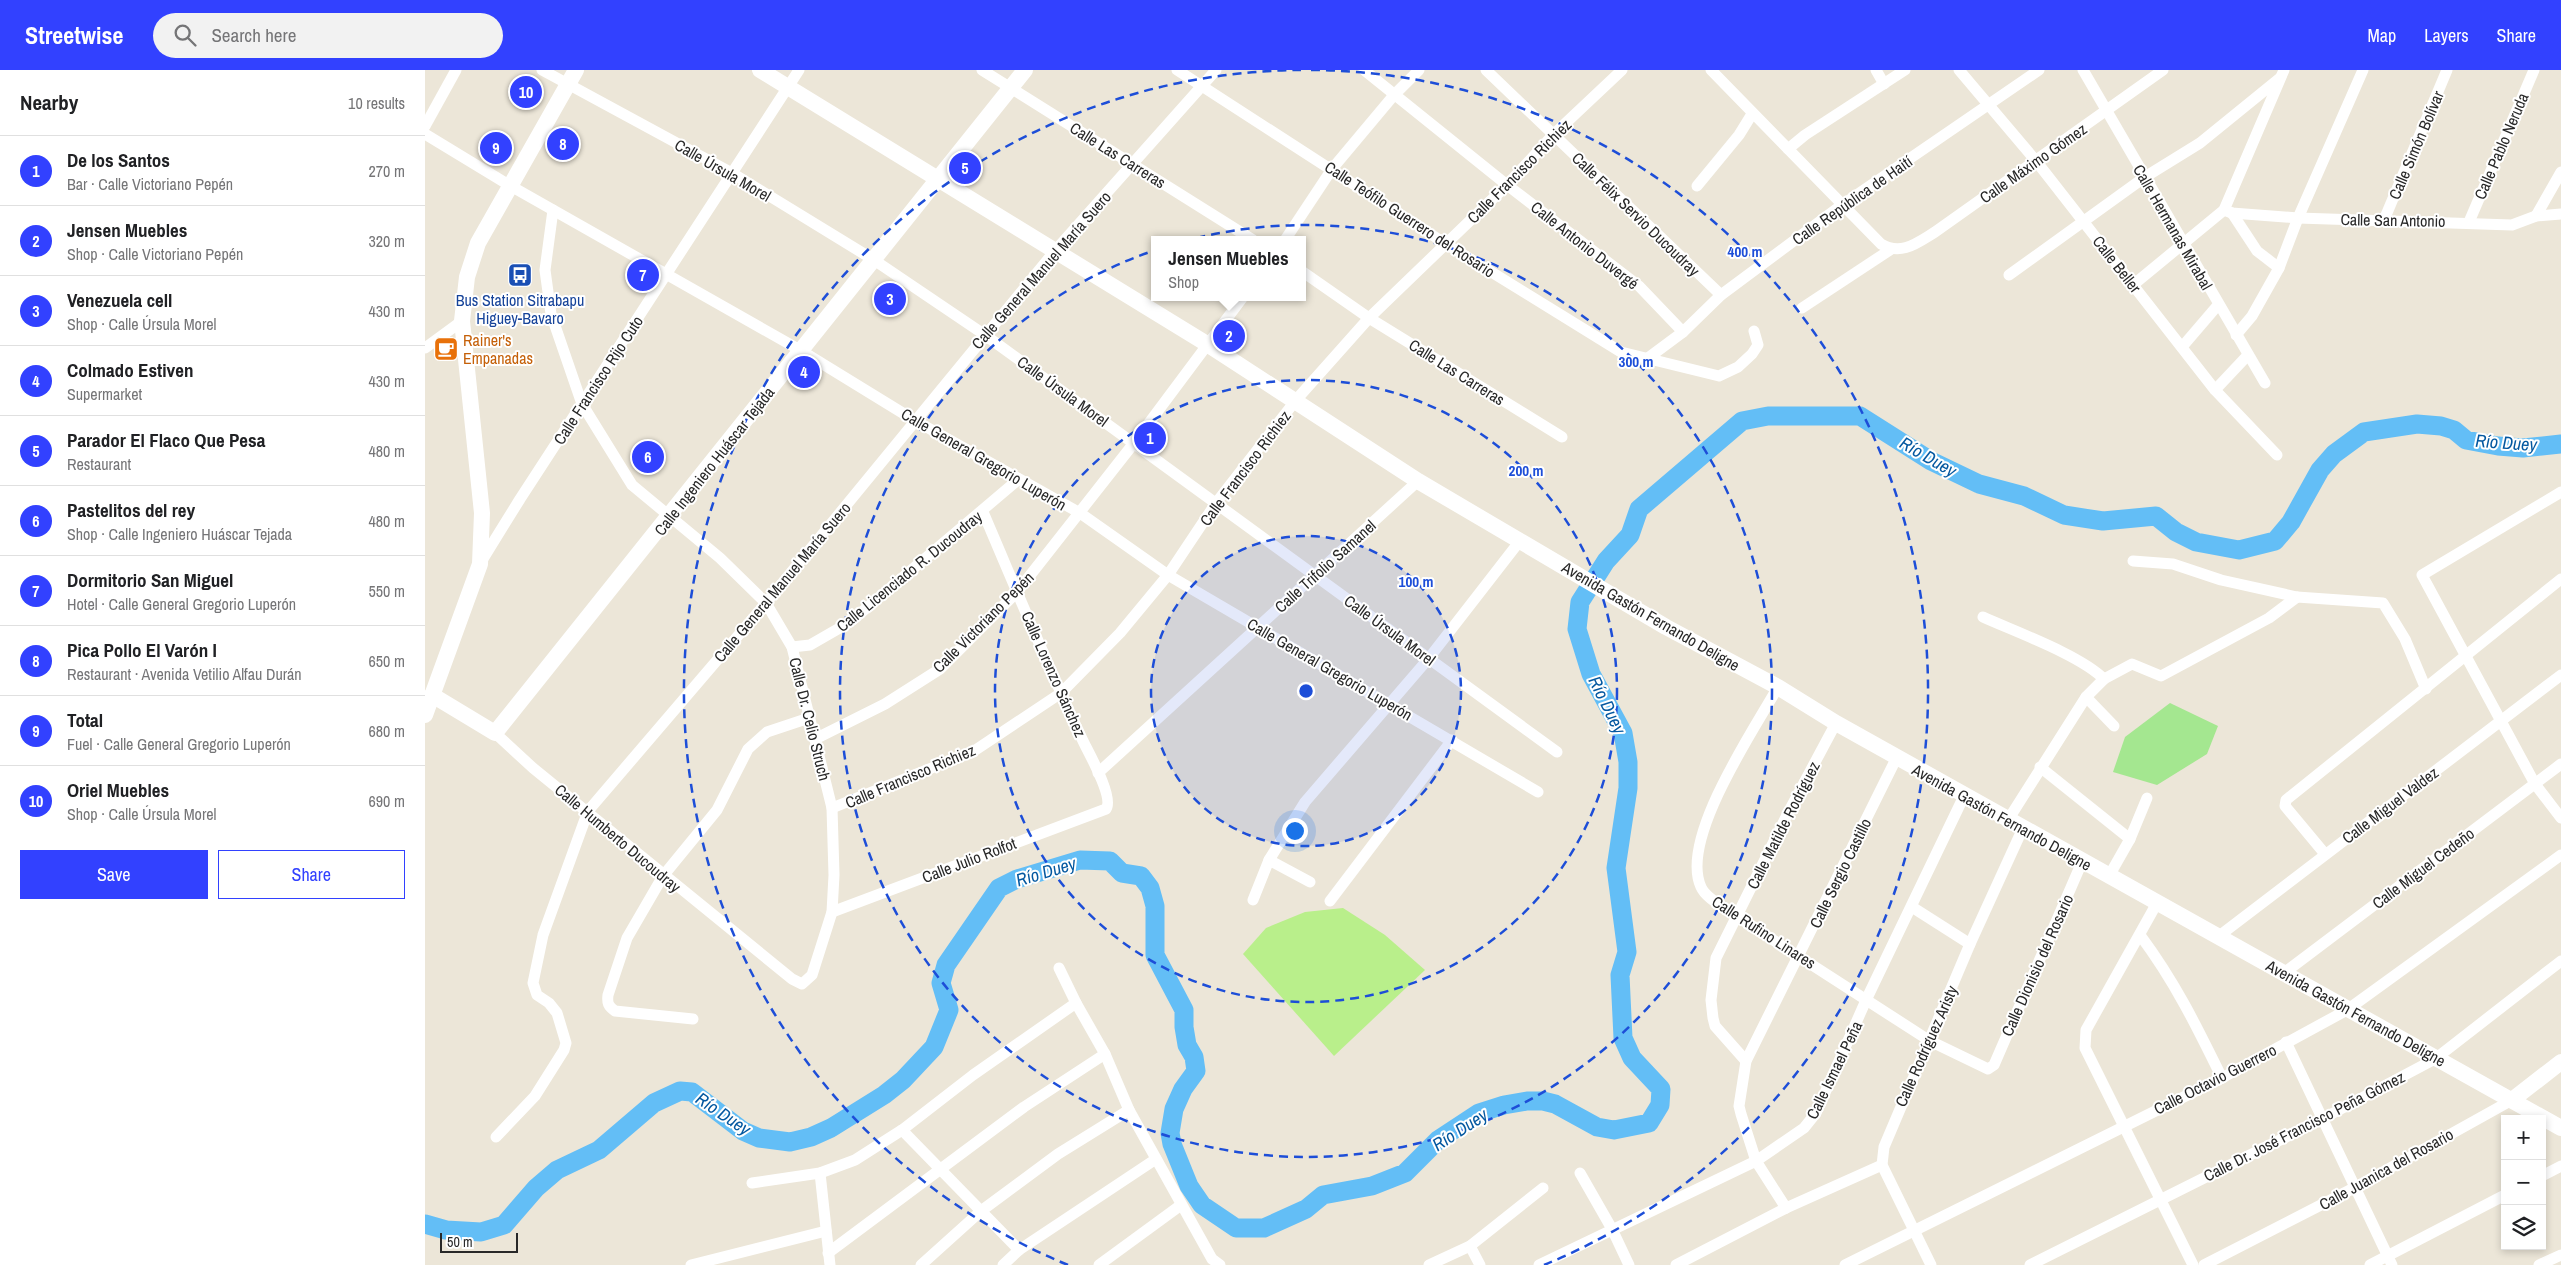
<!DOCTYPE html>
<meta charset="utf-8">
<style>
body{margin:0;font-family:"Archivo Narrow",sans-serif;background:#f2f2f2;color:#202124}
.controls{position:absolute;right:15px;bottom:15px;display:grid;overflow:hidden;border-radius:0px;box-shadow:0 2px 8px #0003}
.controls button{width:45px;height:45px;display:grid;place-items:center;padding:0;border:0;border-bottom:1px solid #e0e0e0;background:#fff;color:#202124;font:25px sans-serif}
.scale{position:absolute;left:15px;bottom:12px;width:78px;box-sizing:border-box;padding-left:5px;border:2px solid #282828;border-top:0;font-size:14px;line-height:18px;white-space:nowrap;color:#282828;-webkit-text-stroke:4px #fff;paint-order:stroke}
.you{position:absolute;left:869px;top:760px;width:18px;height:18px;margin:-12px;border:4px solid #fff;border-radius:50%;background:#1a73e8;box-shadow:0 0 0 8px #1a73e833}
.badge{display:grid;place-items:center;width:32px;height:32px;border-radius:50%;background:#3241ff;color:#fff;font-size:16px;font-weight:700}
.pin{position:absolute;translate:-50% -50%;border:2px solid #fff;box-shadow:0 1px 5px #0006}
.popup{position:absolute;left:726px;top:166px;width:155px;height:65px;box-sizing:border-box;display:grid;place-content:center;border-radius:0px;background:#fff;filter:drop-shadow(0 1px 4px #0005);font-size:16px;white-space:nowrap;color:#757577}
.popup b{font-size:19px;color:#202124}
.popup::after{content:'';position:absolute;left:50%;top:100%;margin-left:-10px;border:10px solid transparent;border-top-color:#fff}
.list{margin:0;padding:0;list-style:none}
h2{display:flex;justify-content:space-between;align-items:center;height:65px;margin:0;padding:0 20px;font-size:21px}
h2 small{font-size:16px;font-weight:400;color:#757577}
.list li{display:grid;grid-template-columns:32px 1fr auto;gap:15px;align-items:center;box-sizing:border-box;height:70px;padding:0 20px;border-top:1px solid #e0e0e0}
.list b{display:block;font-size:19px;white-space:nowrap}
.list p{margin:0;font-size:16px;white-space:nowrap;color:#757577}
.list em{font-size:16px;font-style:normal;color:#757577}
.actions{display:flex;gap:10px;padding:15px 20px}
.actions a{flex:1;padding:11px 0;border:1px solid #3241ff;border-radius:0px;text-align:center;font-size:18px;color:#3241ff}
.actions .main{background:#3241ff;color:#fff}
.icon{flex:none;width:28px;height:28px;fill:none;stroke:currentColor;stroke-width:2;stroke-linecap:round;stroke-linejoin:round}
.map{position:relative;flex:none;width:2136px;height:1195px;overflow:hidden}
header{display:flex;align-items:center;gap:30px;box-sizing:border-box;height:70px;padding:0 25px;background:#3241ff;color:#fff}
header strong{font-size:24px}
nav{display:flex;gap:28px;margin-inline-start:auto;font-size:18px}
.search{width:350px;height:45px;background:#f2f2f2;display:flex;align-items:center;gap:12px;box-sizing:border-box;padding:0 18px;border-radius:28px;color:#757577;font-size:19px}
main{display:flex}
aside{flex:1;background:#fff}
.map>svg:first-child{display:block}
</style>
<header>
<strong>Streetwise</strong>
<div class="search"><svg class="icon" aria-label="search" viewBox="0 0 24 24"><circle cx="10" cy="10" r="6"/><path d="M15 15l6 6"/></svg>Search here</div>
<nav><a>Map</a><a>Layers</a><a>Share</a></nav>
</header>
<main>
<aside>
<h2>Nearby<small>10 results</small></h2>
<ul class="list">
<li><span class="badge">1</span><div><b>De los Santos</b><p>Bar · Calle Victoriano Pepén</p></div><em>270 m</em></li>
<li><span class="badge">2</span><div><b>Jensen Muebles</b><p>Shop · Calle Victoriano Pepén</p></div><em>320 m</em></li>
<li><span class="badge">3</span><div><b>Venezuela cell</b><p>Shop · Calle Úrsula Morel</p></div><em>430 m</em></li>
<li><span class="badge">4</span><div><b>Colmado Estiven</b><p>Supermarket</p></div><em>430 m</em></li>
<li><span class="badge">5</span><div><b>Parador El Flaco Que Pesa</b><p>Restaurant</p></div><em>480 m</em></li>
<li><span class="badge">6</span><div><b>Pastelitos del rey</b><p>Shop · Calle Ingeniero Huáscar Tejada</p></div><em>480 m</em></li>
<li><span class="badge">7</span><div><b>Dormitorio San Miguel</b><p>Hotel · Calle General Gregorio Luperón</p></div><em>550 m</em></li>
<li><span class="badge">8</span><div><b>Pica Pollo El Varón I</b><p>Restaurant · Avenida Vetilio Alfau Durán</p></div><em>650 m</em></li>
<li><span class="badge">9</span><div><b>Total</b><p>Fuel · Calle General Gregorio Luperón</p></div><em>680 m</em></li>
<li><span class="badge">10</span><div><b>Oriel Muebles</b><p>Shop · Calle Úrsula Morel</p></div><em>690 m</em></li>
</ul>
<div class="actions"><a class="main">Save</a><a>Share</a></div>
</aside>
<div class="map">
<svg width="2136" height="1195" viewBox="0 0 2136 1195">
<rect width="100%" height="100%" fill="#ece6d8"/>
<polygon fill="#a4e790" points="1745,633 1793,656 1782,684 1732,715 1688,702 1700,667"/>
<polygon fill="#b9ef8b" points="918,838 960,865 1000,900 909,986 818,884 841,858 880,842"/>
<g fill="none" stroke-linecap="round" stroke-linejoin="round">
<polyline stroke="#63bef6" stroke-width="19" points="0,1154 21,1160 56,1162 79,1155 111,1118 132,1100 174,1080 229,1033 255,1021 267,1022 318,1061 334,1068 365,1072 386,1067 406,1058 459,1025 478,1010 509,977 524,940 516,913 521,895 574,818 592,809 655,790 685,791 697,803 716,806 725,818 730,836 730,885 759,940 759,957 762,975 769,987 771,1001 758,1019 749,1039 745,1063 747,1074 764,1116 777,1135 811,1158 839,1158 881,1139 898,1125 947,1116 980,1103 1013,1070 1054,1043 1079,1035 1102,1031 1118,1031 1130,1034 1172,1057 1189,1060 1224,1053 1235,1035 1236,1019 1207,988 1198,968 1195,905 1202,882 1191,798 1203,718 1203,692 1198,663 1166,604 1152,559 1155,532 1181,491 1205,465 1214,439 1317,351 1343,346 1435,346 1506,391 1554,414 1599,426 1639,445 1678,451 1731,446 1751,462 1771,472 1814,480 1850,471 1866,452 1895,400 1909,384 1939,362 1992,354 2016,356 2029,360 2041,370 2073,376 2098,378 2136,374"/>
<g stroke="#fff" stroke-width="11">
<polyline points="117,0 307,103 449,190 560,265 1132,682"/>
<polyline points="557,0 828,170"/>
<polyline points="752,0 1021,174 1196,282 1294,306 1313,297 1327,284 1333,275 1329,261"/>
<polyline points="939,0 1082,115 1214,216 1258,262"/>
<polyline points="1061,0 1296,225"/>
<path d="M 1286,0 L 1456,174 C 1476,186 1492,173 1510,162 L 1738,0"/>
<polyline points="1451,0 1459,14"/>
<polyline points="1534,0 1611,91 1790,320 1852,385"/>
<polyline points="1658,0 1840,313"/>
<polyline points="0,56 31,0"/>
<polyline points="0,64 84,115 375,280 489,350 655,443 743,505 1113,722"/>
<polyline points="1363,79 1380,65 1480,0"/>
<polyline points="1272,116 1314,65 1327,44"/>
<polyline points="1799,140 1807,143 1873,148 2087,155 2111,146 2136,144"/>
<polyline points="1807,143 1832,181 1854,198"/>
<polyline points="2111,146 2136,102"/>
<polyline points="1959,150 2022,0"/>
<polyline points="2044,152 2109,0"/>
<polyline points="860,170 907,99 969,25 994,0"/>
<polyline points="878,202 944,248 1137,367"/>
<polyline points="1584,205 1720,107 1775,73 1855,8"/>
<polyline points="1708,215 1799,140 1859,0"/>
<polyline points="1377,238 1465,180"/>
<polyline points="1811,265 1827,246 1854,198 1873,148 1938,0"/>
<polyline points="1757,277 1793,235"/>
<polyline points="0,278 37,251"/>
<polyline points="1223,288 1258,262 1296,225 1417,135 1614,0"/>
<polyline points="1790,320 1822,286"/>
<polyline points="2136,422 1997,505 2110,714 2136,748"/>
<polyline points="1708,491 1748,494 1796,510 1872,527 1958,533 1980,569 2001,619"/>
<polyline points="56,492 95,429 374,0"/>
<path d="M 1558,547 C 1591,562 1655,585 1679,609"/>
<polyline points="367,577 385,575 425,552 594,409"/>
<path d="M 1353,617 C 1329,660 1254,769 1276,817 C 1281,829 1301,838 1311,846 L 1505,971 L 1563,999 L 1569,995 L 1657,792"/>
<polyline points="1661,627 1689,656"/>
<polyline points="70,663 108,698 367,909 377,914 387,905 407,842 409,805 407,738 367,577 341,533 295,488 207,415 157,334 126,244 120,200 128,140"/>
<polyline points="390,669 460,634 515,599 592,522 709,373 818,227"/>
<polyline points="1615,697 1705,769"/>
<polyline points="673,703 993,411"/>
<polyline points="407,738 549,681 636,623 695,563 743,505 791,433 871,330 944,248 1082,115 1128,65 1197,0"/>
<polyline points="1583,750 1661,627 1679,609 1707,594 1736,606 1844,548 1872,527"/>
<polyline points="1900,784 1860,736 1861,730 2136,509"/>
<polyline points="844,790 885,812"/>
<polyline points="1684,806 1705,769 1722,728"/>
<polyline points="828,830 844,790 880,732 1004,588 1094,472"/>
<polyline points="905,831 1027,670"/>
<polyline points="1732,833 1661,960 1660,978 1768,1195"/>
<polyline points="1487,837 1545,874"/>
<path d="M 407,842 L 681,739 C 689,728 665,685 659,673 C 623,597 591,519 558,442"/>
<path d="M 1715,865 C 1750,912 1771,955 1797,1008"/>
<polyline points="1794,866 2136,605"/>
<polyline points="634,898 651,933 680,984 704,1040 787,1189 795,1195"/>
<polyline points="1859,903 2136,694"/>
<path d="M 268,949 L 190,941 C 183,936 182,933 183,925 L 202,868 L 238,806 L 292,740 L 323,679 L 342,662 L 384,648"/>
<polyline points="1861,972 1967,1195"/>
<polyline points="1321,991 1290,956 1288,948 1286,930 1291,888 1365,739 1411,653"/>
<polyline points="477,1060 594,1180"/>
<polyline points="71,1067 110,1026 139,980 141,973 132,943 124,933 112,925 108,913 118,865 163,741 341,533 629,182 791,0"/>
<polyline points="395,1103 405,1195"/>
<polyline points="1155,1103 1187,1159 1204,1195"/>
<polyline points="2117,1106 2136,1096"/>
<polyline points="327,1113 395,1103 430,1090 477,1060 548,1005 651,933"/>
<polyline points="1361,1138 1331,1091 1316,1044 1314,1036 1321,991 1472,687"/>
<polyline points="1045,1176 1055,1195"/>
<polyline points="403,1183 599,1037 680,984"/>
<polyline points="266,1195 401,1161"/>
<polyline points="496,1195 556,1141 633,1084 704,1040"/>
<polyline points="578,1195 594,1180 731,1089"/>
<polyline points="674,1195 756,1135"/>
<polyline points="1004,1195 1045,1176 1118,1118"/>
<polyline points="1114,1195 1331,1091 1379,1058 1391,1043 1442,928 1540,724"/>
<polyline points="1251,1195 1361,1138 1457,1095"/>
<polyline points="1420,1195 1797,1008 1922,940 2136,785"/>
<polyline points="1506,1195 1457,1095 1459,1077 1545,874 1598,758"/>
<polyline points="1605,1195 1897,1049 2010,989 2136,891"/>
<polyline points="1779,1195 1929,1118 2087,1030"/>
<polyline points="1945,1195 2080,1125"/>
<polyline points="2114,1195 2136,1185"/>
</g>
<g stroke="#fff" stroke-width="16">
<polyline points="335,0 782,274 993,411 1241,557 1353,617 1411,653 2136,1058"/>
<polyline points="7,625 70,663 600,0"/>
<polyline points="0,645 55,494 57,443 37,251 42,207 53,173 151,0"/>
<polyline points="2087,1030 2136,992"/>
</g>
</g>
<circle cx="881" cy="621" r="155" fill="#1d4ed8" fill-opacity=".12"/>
<g fill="none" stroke="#1d4ed8" stroke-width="2.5" stroke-dasharray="9 6">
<circle cx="881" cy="621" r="155"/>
<circle cx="881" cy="621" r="311"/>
<circle cx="881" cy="621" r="466"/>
<path d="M643 1195A621 621 0 0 1 876 0M886 0A621 621 0 0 1 1119 1195"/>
</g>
<defs>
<symbol id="bus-square" viewBox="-11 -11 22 22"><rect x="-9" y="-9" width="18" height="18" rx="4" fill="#1a4fb4" stroke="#fff"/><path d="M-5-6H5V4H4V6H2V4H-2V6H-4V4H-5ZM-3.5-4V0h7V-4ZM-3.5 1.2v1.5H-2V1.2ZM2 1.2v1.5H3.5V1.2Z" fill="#fff"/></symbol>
<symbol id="cafe-square" viewBox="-11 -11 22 22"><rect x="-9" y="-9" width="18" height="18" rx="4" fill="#e8710a" stroke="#fff"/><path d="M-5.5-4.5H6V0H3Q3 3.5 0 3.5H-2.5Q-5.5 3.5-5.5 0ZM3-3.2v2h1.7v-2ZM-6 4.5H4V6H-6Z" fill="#fff"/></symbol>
</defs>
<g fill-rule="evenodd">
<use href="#bus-square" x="81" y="191" width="28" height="28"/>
<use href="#cafe-square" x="7" y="265" width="28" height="28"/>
</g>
<g text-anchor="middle" stroke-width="4" stroke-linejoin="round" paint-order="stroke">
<g font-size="16" fill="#282828" stroke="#fff">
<text transform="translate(1991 75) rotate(-67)" y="6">Calle Simón Bolívar</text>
<text transform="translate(2076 76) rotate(-67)" y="6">Calle Pablo Neruda</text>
<text transform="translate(693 85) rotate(32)" y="6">Calle Las Carreras</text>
<text transform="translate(1608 93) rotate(-35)" y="6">Calle Máximo Gómez</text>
<text transform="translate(298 100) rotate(30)" y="6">Calle Úrsula Morel</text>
<text transform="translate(1094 101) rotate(-45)" y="6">Calle Francisco Richiez</text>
<text transform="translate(1427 130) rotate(-35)" y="6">Calle República de Haití</text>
<text transform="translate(1211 144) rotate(44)" y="6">Calle Félix Servio Ducoudray</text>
<text transform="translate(985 149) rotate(33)" y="6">Calle Teófilo Guerrero del Rosario</text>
<text transform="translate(1968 150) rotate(1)" y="6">Calle San Antonio</text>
<text transform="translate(1748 157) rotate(60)" y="6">Calle Hermanas Mirabal</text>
<text transform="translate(1160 175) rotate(38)" y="6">Calle Antonio Duvergé</text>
<text transform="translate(1692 194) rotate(52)" y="6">Calle Beller</text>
<text transform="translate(616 200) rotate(-49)" y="6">Calle General Manuel María Suero</text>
<text transform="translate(1032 302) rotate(32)" y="6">Calle Las Carreras</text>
<text transform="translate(173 310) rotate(-57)" y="6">Calle Francisco Rijo Cuto</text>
<text transform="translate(638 321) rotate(36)" y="6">Calle Úrsula Morel</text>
<text transform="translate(559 389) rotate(30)" y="6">Calle General Gregorio Luperón</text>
<text transform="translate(289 391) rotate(-52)" y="6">Calle Ingeniero Huáscar Tejada</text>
<text transform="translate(820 398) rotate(-53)" y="6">Calle Francisco Richiez</text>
<text transform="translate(900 496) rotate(-42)" y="6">Calle Trifolio Samanel</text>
<text transform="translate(484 501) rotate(-39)" y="6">Calle Licenciado R. Ducoudray</text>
<text transform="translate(357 512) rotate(-50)" y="6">Calle General Manuel María Suero</text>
<text transform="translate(1226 546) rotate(30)" y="6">Avenida Gastón Fernando Deligne</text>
<text transform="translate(558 552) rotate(-45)" y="6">Calle Victoriano Pepén</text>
<text transform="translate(965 560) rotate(36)" y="6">Calle Úrsula Morel</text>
<text transform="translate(905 599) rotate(30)" y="6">Calle General Gregorio Luperón</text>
<text transform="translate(629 604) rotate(66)" y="6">Calle Lorenzo Sánchez</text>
<text transform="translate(385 649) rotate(76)" y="6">Calle Dr. Celio Struch</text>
<text transform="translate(485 706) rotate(-23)" y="6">Calle Francisco Richiez</text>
<text transform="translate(1965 735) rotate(-37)" y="6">Calle Miguel Valdez</text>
<text transform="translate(1577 747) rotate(29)" y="6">Avenida Gastón Fernando Deligne</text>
<text transform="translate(1358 755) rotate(-63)" y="6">Calle Matilde Rodríguez</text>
<text transform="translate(193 768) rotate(40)" y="6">Calle Humberto Ducoudray</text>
<text transform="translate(544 790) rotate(-21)" y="6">Calle Julio Rolfot</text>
<text transform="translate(1998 798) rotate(-37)" y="6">Calle Miguel Cedeño</text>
<text transform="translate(1415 803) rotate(-64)" y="6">Calle Sergio Castillo</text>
<text transform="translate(1339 862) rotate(33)" y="6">Calle Rufino Linares</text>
<text transform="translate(1612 895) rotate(-66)" y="6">Calle Dionisio del Rosario</text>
<text transform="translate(1931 943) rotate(29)" y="6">Avenida Gastón Fernando Deligne</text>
<text transform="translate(1501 976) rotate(-66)" y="6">Calle Rodríguez Aristy</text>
<text transform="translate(1409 1000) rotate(-64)" y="6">Calle Ismael Peña</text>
<text transform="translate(1790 1009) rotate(-27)" y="6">Calle Octavio Guerrero</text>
<text transform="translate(1879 1056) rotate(-27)" y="6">Calle Dr. José Francisco Peña Gómez</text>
<text transform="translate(1961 1099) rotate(-29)" y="6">Calle Juanica del Rosario</text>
</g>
<g font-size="16" fill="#164399" stroke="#fff">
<text x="95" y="236">Bus Station Sitrabapu<tspan x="95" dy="18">Higuey-Bavaro</tspan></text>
</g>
<g font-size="16" fill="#c56008" stroke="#fff" text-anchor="start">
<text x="38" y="276">Rainer's<tspan x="38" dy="18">Empanadas</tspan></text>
</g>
<g font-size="18" font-style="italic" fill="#0458a0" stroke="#fff">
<text transform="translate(2081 373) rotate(4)" y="6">Río Duey</text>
<text transform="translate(1503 387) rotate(30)" y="6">Río Duey</text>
<text transform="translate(1182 635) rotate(64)" y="6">Río Duey</text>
<text transform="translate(621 802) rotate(-17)" y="6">Río Duey</text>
<text transform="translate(298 1044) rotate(34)" y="6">Río Duey</text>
<text transform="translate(1035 1060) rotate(-33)" y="6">Río Duey</text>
</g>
</g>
<circle cx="881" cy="621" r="8" fill="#1d4ed8" stroke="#fff" stroke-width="2.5"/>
<g font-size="15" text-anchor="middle" font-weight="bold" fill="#1d4ed8" stroke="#fff" stroke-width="4" stroke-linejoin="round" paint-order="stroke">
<text x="1320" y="187">400 m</text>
<text x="1211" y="297">300 m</text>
<text x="1101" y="406">200 m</text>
<text x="991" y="517">100 m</text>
</g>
</svg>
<div class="controls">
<button>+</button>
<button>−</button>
<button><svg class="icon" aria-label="layers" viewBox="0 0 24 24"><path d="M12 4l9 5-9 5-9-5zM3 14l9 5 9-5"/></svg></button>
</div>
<div class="scale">50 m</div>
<div class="you"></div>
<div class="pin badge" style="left:725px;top:368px">1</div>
<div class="pin badge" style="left:804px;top:266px">2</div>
<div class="popup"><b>Jensen Muebles</b>Shop</div>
<div class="pin badge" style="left:465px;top:229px">3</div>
<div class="pin badge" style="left:379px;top:302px">4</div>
<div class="pin badge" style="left:540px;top:98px">5</div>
<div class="pin badge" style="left:223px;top:387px">6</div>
<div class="pin badge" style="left:218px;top:205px">7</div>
<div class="pin badge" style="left:138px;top:74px">8</div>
<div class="pin badge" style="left:71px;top:78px">9</div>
<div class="pin badge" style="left:101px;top:22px">10</div>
</div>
</main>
